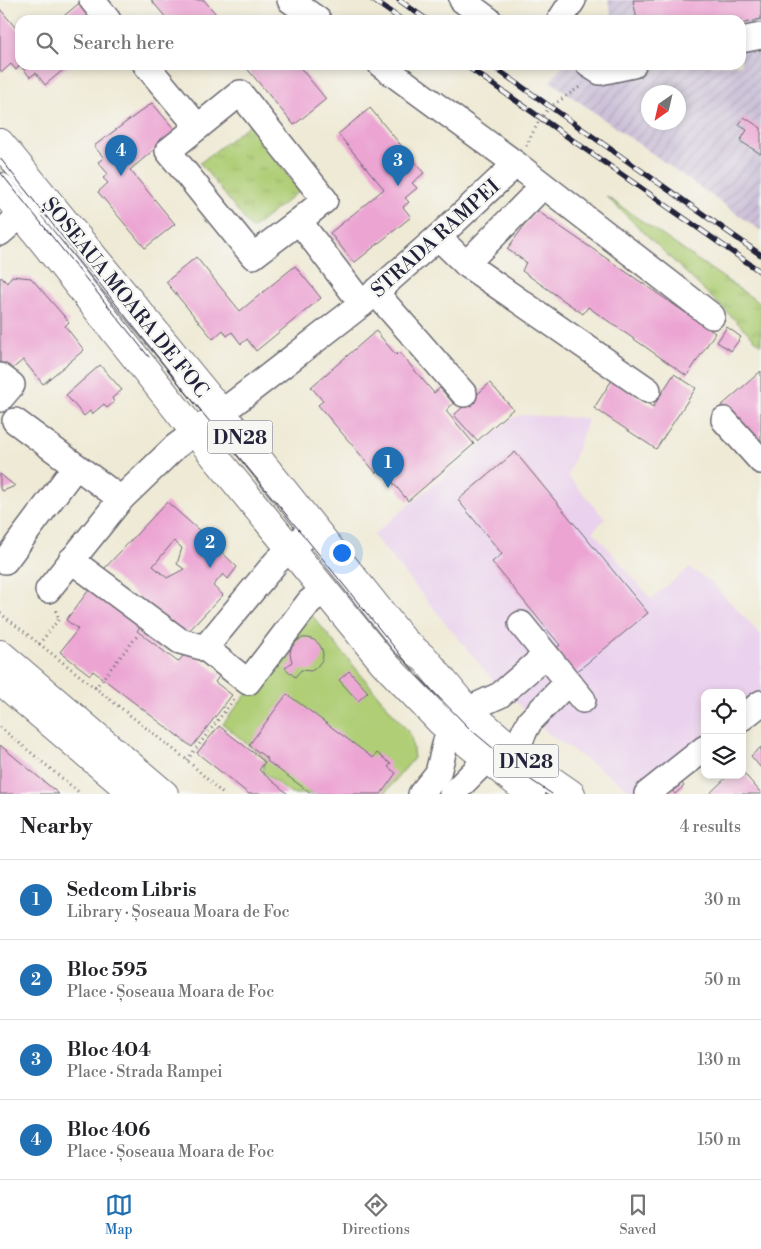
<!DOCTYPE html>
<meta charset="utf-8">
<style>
body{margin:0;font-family:"Libre Bodoni",serif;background:#f6f6f6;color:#202124}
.controls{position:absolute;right:15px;bottom:15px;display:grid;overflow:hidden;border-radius:10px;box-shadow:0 2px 8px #0003}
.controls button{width:45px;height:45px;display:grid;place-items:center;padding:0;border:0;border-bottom:1px solid #e0e0e0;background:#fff;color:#202124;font:25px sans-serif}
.compass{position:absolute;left:641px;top:85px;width:45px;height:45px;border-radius:50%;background:#fff;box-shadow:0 2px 8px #0003;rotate:214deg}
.you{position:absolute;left:341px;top:552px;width:18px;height:18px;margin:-12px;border:4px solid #fff;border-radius:50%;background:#1a73e8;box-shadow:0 0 0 8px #1a73e833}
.badge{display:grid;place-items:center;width:32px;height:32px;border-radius:50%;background:#1f6fb2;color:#fff;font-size:16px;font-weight:700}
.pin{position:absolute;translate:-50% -41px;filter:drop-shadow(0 1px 2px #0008)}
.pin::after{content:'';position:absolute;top:26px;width:18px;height:15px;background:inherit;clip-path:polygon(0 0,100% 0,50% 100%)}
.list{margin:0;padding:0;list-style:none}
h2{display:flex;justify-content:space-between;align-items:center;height:65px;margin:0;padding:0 20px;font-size:21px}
h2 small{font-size:16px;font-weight:400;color:#757577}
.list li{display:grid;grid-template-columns:32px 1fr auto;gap:15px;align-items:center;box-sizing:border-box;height:80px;padding:0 20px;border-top:1px solid #e0e0e0}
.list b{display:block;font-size:19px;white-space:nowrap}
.list p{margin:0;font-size:16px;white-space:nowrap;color:#757577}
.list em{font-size:16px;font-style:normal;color:#757577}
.icon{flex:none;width:28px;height:28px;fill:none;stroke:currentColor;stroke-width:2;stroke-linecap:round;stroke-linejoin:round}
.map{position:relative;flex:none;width:761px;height:794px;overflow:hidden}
.search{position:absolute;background:#fff;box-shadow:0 2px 8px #0003;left:15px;right:15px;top:15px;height:55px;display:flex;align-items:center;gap:12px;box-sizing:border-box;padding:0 18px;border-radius:15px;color:#757577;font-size:19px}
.sheet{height:385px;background:#fff}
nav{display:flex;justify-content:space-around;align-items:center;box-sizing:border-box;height:70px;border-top:1px solid #e0e0e0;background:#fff;font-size:14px;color:#757577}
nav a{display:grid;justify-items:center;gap:2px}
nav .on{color:#1f6fb2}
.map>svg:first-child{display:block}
</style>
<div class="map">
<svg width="761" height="794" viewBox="0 0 761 794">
<defs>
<pattern id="industrial-furrows" width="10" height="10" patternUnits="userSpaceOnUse" patternTransform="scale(1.25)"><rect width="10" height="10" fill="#cabfd7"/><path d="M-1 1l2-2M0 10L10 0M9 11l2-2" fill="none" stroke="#ada4b9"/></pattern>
<pattern id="park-tufts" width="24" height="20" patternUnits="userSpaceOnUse" patternTransform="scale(1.25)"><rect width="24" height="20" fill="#afce76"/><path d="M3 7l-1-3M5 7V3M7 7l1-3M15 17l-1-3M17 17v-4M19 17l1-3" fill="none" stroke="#96b167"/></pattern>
</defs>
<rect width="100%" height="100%" fill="#f6f6f2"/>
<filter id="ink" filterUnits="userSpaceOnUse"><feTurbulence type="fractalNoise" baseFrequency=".02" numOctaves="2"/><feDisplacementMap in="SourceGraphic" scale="10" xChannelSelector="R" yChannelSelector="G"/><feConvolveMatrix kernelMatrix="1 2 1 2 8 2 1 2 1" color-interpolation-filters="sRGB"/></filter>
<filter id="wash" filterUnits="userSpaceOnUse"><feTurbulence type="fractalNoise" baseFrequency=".0096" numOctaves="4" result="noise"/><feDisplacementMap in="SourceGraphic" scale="20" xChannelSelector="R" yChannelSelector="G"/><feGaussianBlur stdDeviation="1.12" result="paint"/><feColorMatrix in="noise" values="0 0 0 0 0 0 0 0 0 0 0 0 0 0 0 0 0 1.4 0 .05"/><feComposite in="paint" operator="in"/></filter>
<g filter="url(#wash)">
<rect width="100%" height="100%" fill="#efead5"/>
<polygon fill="#ead1ed" points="522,415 588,418 568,476 605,519 593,531 651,599 689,568 711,582 761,635 761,691 742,707 742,693 705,693 705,739 636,794 549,734 490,677 373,535 511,419"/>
<path fill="url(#industrial-furrows)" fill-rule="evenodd" d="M 608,0 L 761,0 L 761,231 L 550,81 L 564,65 L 741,65 L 741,20 L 613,20 ZM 648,92 L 678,92 L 678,122 L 648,122 Z"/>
<polygon fill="#afce76" stroke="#687858" points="310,613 411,735 414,758 384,794 291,794 262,771 265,759 223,724"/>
<g fill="url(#park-tufts)" stroke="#687858">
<polygon points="250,124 299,191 252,229 200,163"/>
<polygon points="606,196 761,304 761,345"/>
</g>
<g id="blocks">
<g fill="#eca5d3" fill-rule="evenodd">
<polygon points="83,0 101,20 59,20"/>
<polygon points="151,0 204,0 221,20 168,20"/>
<polygon points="633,0 761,0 761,19 741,24 741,20 637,20"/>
<polygon points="0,9 20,33 20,65 69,65 45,85 36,73 30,77 20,65 16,70 11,64 2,72 0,70"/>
<polygon points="244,65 298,65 326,99 294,125"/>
<polygon points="152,103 176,131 130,170 175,224 145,248 98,192 108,183 103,178 108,174 98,162 104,158 94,146"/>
<polygon points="370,108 424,173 412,183 417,188 405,198 409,202 403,207 411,217 354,263 330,233 384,189 338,134"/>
<polygon points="744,117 761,128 761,154 740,141 747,130 739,125"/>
<polygon points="536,210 715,333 687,376 588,307 583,314 522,271 526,262 507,249"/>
<polygon points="196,257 240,311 295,266 321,298 256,351 247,339 241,344 232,332 227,336 223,330 213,339 166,282"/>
<polygon points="12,276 31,278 69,322 65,326 84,350 43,384 23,360 11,370 0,362 0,279 1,277 7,283"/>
<polygon points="727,327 741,337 731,351 717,342"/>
<polygon points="376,331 396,355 399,352 434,393 440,388 453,403 446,411 474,444 408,501 381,468 376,473 318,405 323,401 311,387"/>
<polygon points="100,365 122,390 112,398 114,402 107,408 104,404 92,414 90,411 84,416 66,395"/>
<polygon points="761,371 761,453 720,407"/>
<polygon points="674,374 696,388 656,449 594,408 612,380 653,407"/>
<polygon points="490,383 513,409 477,441 454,415"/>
<polygon points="515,452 648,613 575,673 555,649 560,645 492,562 502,554 458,500"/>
<polygon points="0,474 15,486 3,491 0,489"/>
<path d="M 167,502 L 201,532 L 237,567 L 228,579 L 223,574 L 213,586 L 223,595 L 185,635 L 104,569 ZM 174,541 L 182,548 L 177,564 L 184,569 L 167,578 L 153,566 Z"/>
<polygon points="92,586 142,624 137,631 178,662 188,650 220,675 215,682 232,695 192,747 93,671 90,675 60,652 78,629 66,620"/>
<polygon points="302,638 308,638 314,640 319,644 322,649 323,655 322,660 316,668 311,671 301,670 295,677 285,668 292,662 290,654 291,648 297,641"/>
<polygon points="349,671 368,692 358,701 339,680"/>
<polygon points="287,694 373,758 377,753 391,764 388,767 396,773 381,794 312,794 267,761 268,759 249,745"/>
<polygon points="219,726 265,762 259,770 288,794 249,794 197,753"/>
<polygon points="0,745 59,794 0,794"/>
<polygon points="761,747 761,768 751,756"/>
<polygon points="742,771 761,793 761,794 709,794 729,775 742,775"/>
<polygon points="678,778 684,786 675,794 668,786"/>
</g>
</g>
</g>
<g filter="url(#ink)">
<use href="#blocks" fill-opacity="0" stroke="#6a6871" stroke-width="1"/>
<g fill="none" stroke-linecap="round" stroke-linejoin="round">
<defs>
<g id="minor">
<polyline points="92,0 108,20"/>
<polyline points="290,0 318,20"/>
<polyline points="462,0 489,20"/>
<polyline points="560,20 573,0"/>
<polyline points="741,40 761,36"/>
<polyline points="146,65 198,127 240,93 325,200 299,221 362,304"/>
<polyline points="381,65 516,164 712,316"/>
<polyline points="589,65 600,72 633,65"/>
<polyline points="198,127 168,151 253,256 299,221"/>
<polyline points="0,233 43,196"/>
<polyline points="438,237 466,264 648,390"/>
<polyline points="466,264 543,186"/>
<polyline points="375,292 464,394"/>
<polyline points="0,376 12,385 0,399"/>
<polyline points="724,420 761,461"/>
<polyline points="15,421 76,466"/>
<polyline points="71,560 180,641 205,648 276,562 313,528"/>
<polyline points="5,561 76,466 121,499"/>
<polyline points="48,590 121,499 175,447 238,400 362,304 438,237 516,164"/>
<polyline points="521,624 583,700"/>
<polyline points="205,648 248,682 309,602 324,590"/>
<polyline points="467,710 500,695 546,655"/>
<polyline points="742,718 761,703"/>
<polyline points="515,752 525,730 530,721 568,682"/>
<polyline points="421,794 438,773 449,729"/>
<polyline points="452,794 486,760 482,745 478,740"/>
<polyline points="647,794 705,748"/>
</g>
<g id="major">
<polyline points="0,143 212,401 404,641 426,660 467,710 485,726 538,771 571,794"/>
<polyline points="0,187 194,431 383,662 441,722 531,794"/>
<polyline points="0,654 164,794"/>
<polyline points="0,680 134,794"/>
</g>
</defs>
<use href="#minor" stroke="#6a6871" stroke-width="28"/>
<use href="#major" stroke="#6a6871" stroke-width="30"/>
<g stroke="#6a6871" stroke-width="3" stroke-dasharray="1 4" stroke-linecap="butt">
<polyline points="526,146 540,119 550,107 581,86"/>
<polyline points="0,613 187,760 223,794"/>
<polyline points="39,644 59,619 55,609"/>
<polyline points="95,688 138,635"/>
<polyline points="0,727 81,794"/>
<polyline points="187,760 235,698"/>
</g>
<use href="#minor" stroke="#fff" stroke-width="25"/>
<use href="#major" stroke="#fff" stroke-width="28"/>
<g stroke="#22223b" stroke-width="1">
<polyline points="0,158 196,405 304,536 416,674 470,729 531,780 552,794"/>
<polyline points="0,172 149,357"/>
</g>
<defs>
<g id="rail">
<polyline points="373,0 402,20"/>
<polyline points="399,0 427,20"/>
<polyline points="465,65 761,272"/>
<polyline points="491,65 761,255"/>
</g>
</defs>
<use href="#rail" stroke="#22223b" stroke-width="5.5"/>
<use href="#rail" stroke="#f6f6f2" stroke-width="4" stroke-dasharray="11" stroke-linecap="butt"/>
</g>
</g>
<g text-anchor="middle" stroke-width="5" stroke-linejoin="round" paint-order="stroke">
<g fill="#f6f6f2" stroke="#626272" stroke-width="1">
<rect x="207.5" y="420.5" width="65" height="33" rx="4"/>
<rect x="493.5" y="744.5" width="65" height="33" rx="4"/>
</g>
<g font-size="19" font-weight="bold" fill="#22223b">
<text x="240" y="444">DN28</text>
<text x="526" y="768">DN28</text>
</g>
<g font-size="20" fill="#22223b" stroke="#f6f6f2">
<text transform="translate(435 238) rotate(-42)" y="7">STRADA RAMPEI</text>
<text transform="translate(126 297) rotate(51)" y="7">ȘOSEAUA MOARA DE FOC</text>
</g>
</g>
</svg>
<div class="controls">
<button><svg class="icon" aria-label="locate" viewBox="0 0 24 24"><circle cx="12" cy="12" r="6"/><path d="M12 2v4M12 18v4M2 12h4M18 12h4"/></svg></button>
<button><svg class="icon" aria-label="layers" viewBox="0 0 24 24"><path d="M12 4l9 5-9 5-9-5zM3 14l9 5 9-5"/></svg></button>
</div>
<svg class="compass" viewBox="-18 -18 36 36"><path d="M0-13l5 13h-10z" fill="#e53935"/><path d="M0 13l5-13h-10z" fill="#757577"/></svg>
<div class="you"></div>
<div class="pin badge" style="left:388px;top:488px">1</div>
<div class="pin badge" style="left:210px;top:568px">2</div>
<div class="pin badge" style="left:398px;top:186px">3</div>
<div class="pin badge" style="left:121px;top:176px">4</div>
<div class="search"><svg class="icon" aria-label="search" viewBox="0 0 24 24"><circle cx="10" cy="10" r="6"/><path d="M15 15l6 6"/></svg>Search here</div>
</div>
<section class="sheet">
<h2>Nearby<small>4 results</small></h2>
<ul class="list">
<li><span class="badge">1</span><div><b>Sedcom Libris</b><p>Library · Șoseaua Moara de Foc</p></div><em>30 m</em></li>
<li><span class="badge">2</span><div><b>Bloc 595</b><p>Place · Șoseaua Moara de Foc</p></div><em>50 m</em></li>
<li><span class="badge">3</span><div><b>Bloc 404</b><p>Place · Strada Rampei</p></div><em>130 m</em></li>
<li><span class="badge">4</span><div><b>Bloc 406</b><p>Place · Șoseaua Moara de Foc</p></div><em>150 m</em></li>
</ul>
</section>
<nav>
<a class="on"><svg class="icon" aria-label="map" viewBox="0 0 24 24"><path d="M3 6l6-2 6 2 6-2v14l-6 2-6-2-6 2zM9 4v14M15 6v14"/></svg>Map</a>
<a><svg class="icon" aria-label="directions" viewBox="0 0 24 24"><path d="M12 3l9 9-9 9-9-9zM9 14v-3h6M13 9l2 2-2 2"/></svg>Directions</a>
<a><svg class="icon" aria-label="saved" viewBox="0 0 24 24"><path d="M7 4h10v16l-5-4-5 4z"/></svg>Saved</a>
</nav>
